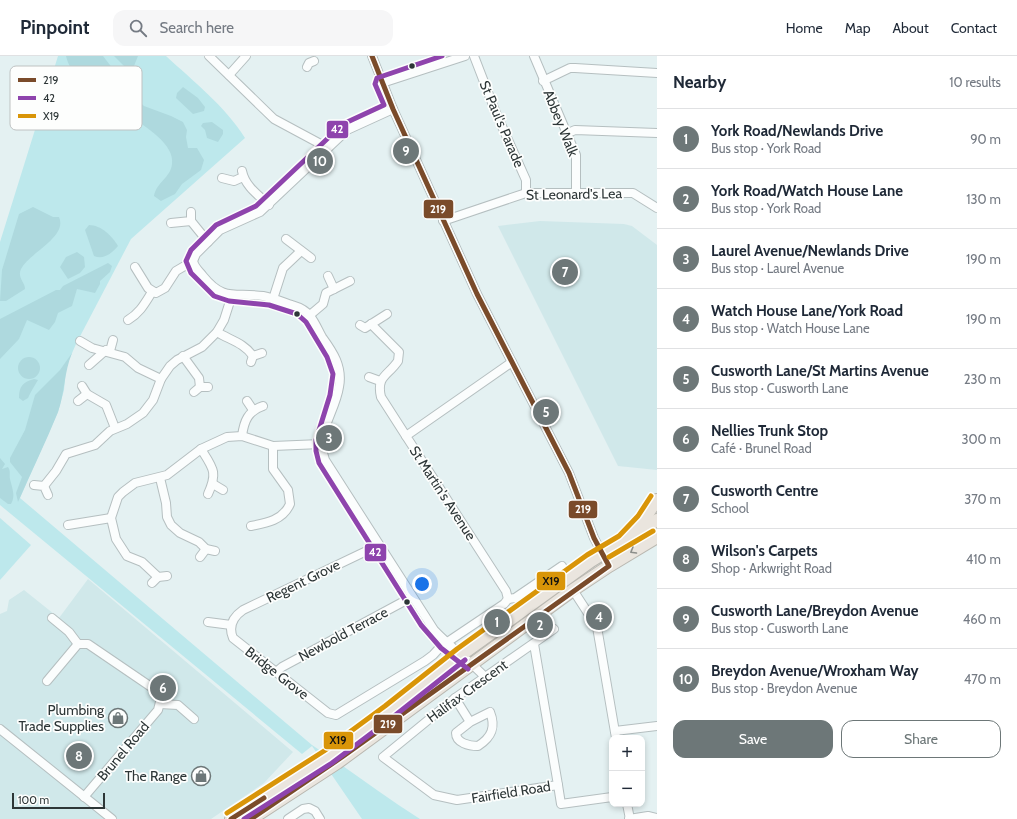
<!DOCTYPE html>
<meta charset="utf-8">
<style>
body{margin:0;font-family:Cabin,sans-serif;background:#f6f6f7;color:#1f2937}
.controls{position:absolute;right:12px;bottom:12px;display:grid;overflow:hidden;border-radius:8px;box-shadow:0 2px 6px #0003}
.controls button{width:36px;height:36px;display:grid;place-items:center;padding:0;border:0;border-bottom:1px solid #e0e1e3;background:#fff;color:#1f2937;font:20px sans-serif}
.scale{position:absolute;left:12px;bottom:10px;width:93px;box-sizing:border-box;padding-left:4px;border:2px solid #2d3637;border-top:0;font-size:11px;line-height:14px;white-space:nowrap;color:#2d3637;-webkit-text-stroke:3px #fdfefd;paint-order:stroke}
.you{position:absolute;left:422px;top:528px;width:14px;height:14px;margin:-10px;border:3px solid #fff;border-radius:50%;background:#1a73e8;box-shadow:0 0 0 6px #1a73e833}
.badge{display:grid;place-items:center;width:26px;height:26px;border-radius:50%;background:#6d7778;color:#fff;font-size:13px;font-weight:700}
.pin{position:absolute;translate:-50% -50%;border:2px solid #fff;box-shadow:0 1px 4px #0006}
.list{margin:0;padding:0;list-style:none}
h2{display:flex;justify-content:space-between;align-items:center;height:52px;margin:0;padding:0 16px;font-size:17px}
h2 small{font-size:13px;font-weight:400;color:#747a83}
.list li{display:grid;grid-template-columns:26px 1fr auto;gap:12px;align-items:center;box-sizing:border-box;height:60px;padding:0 16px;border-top:1px solid #e0e1e3}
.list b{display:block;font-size:15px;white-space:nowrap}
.list p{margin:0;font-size:13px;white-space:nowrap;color:#747a83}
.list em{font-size:13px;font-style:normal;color:#747a83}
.actions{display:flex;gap:8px;padding:12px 16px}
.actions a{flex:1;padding:9px 0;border:1px solid #6d7778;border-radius:12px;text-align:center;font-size:14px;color:#6d7778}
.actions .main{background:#6d7778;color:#fff}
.icon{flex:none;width:22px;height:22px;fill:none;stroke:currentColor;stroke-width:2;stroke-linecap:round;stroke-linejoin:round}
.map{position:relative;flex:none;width:657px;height:763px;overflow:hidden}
header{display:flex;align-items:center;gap:24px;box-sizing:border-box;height:56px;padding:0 20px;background:#fff;border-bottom:1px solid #e0e1e3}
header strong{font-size:19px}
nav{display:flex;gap:22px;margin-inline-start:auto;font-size:14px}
.search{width:280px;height:36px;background:#f6f6f7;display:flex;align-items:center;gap:10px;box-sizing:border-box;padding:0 14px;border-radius:12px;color:#747a83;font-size:15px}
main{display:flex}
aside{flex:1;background:#fff}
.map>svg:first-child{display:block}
</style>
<header>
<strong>Pinpoint</strong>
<div class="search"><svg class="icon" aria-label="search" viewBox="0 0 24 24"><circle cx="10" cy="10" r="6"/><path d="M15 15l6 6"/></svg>Search here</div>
<nav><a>Home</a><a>Map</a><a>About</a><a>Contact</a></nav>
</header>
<main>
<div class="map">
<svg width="657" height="763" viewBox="0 0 657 763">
<rect width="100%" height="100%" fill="#e4f1f2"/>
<g fill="#d0e8ea">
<polygon points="540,165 624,168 632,170 657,189 657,414 618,410 498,170"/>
<polygon points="88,523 293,696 264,727 211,763 0,763 0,558 7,555 9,544 24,534 59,562"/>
</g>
<g fill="#bde8ec">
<path d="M 58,0 L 166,0 C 193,25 225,50 245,82 L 131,183 L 76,288 L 66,311 L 64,334 L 58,356 L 20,442 L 312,689 C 349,713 383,740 420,763 L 362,763 L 312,690 L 302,698 L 0,449 L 0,186 Z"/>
<polygon points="0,462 31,489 0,524"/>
</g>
<g fill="#aed9de">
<path d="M 66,0 L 103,0 L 113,13 L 114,28 L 128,36 L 144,50 L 171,60 L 183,66 L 187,74 L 186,81 L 188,92 L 197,92 L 204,104 L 201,114 L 182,128 L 175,138 L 161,145 L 154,140 C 156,127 171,121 172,108 C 175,88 145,71 132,61 C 124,55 117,48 110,43 C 107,40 107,38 104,36 C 87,27 71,21 66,0 Z"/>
<polygon points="114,0 138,0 134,10 124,10"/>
<polygon points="183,31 198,42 205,51 204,55 193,58 176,42 177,37"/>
<polygon points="212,66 223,74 223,78 218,86 207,82 205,74 201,70 203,67"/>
<path d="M 33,151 L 53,161 L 59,161 C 68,181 29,197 21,213 C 17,222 25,226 25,233 L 6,245 L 0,245 L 2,214 L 19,158 Z"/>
<path d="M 89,169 C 101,169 112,180 118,190 C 112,197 104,204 94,200 L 85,174 Z"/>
<polygon points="77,196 84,201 85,211 80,217 68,223 60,211 66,201"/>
<polygon points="108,207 112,210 110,216 100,225 100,228 95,237 77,233 72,250 58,257 55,266 49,274 27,264 19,283 0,303 0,263 56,234 60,234 63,230"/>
<path d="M 72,297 C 64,316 65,336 58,356 C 46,386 31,416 18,446 L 16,437 L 22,421 L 10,406 L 10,402 L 25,374 L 35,339 L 60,314 Z"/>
<circle cx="29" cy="312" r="11"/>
<path d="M 34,323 L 38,324 C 34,331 31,335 28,342 L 23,345 L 19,342 C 19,330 23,326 34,323 Z"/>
<path d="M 0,402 L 5,408 L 2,413 L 8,411 C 11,415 9,419 10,423 C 12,432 16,440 11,448 L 8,448 L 0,442 Z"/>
</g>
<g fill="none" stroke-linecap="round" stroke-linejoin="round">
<defs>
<g id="minor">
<polyline points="209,0 274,63 328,92"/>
<polyline points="372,0 393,53 477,238 569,417 594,482 609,510"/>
<polyline points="474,0 496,57 526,124 526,137"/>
<polyline points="534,0 576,99 576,137"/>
<polyline points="307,11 309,7 314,5"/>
<polyline points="229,19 246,0"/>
<polyline points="543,25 570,12 575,12 657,17"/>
<polyline points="382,27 465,0"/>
<polyline points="566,78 575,74 657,77"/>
<path d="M 242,115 C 245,130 258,139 269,149"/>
<polyline points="222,122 234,125 243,121"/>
<polyline points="191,165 208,186"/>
<polyline points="443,165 526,137 633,137 657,152"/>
<polyline points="171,167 191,165 191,156"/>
<polyline points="286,183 311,202"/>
<path d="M 193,205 C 194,211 199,215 203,220 C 224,246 235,236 263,240 C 273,242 283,246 292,249 C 299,251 306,254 310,260 C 315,266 318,274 322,281 C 333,296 343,311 339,331 C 335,357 315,377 325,404 L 434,574 C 450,591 469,604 485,621"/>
<polyline points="135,211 148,232 156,237 165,232 176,215 193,205 196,198 220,174 260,156 347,74 393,53"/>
<polyline points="328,220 334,233"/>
<polyline points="273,243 283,212 301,195"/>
<polyline points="310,259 323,248 326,237 350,225"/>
<path d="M 128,264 C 140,257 145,247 152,236"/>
<path d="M 371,268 L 399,296 L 398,305 C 388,320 376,320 381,341 L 406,380"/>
<polyline points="360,269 365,272 387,258"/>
<path d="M 217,276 C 230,284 244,287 253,300"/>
<polyline points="80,285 92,292 125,301 138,312 161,323"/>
<polyline points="110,295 113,284"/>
<polyline points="183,300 199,322 200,331"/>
<polyline points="251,306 253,300 262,297"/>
<polyline points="89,309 106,294"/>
<polyline points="369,321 380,325"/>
<polyline points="82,330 87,338 106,349 115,372"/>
<polyline points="194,336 200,331 208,331"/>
<polyline points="78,345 87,338"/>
<polyline points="247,345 253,354"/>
<path d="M 242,380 C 244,365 248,355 263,350"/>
<path d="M 201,393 C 213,412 218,416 208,438"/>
<polyline points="160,422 166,447 167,461 171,469 180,477 199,486 206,493 215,495"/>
<polyline points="213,428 223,434"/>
<polyline points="34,429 44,430 48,439"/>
<polyline points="44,430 56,415 66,398 95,389 110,375 127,368 143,357 153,344 161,323 170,310 177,304 202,291 217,276 224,264 232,239"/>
<polyline points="68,469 111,462"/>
<path d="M 251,470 C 267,467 283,464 290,448 L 288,434 L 273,413 L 273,390"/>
<path d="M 379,489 L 243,554 C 233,561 228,570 233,582 L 328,657 L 336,659 L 425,605 L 433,599 L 445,586"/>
<polyline points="200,501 206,493"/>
<polyline points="158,521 142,506 127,500 116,483 111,462 118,441 123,436 135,427 167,419 201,393 227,381 242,380 273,390 321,388"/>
<polyline points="152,527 158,521 167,520"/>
<polyline points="573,534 597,571 616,682"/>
<polyline points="508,543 506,535 406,380 512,306"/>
<polyline points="508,543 515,542 562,510"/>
<polyline points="52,562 69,576 78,588"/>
<polyline points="208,566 231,569"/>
<polyline points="446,587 504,548 508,543"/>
<polyline points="534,588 558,729 457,744 434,739 383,701 455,642 554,573"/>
<polyline points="276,616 282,611 412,541"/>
<polyline points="47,625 78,588 88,588 157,635 161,642 158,654 84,741"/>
<path d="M 455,642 L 470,666 L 490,656 C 496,671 492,681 478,690 C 469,690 456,687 456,677 L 470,666"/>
<polyline points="160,648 178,649 194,663"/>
<polyline points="0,673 112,763"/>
<polyline points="615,675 657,670"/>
<polyline points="558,729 561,748 612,741"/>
<polyline points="627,748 630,763"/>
<polyline points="288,763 303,753 309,752 315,755 320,763"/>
<polyline points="629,763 648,760 657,762"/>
</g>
<g id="highway">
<polyline points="633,473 643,464 657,444"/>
<polyline points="231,763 328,701 389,656 461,599 591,505 657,464"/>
<polyline points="251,763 337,707 573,534 609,510 657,481"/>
</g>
</defs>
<use href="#minor" stroke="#b5bfc0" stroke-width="10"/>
<use href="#highway" stroke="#bab8b1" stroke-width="14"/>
<use href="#minor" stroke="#fbfdfd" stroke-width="8"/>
<use href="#highway" stroke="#eae5de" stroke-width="12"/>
<defs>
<g id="bus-1">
<polyline points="231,763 264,742"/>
<polyline points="251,763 342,701 609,510 594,482 569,417 477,238 393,53 372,0"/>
</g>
<g id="bus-2">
<polyline points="442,0 377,22 375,28 384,49 343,68 256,150 216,169 191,194 186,205 191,217 214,240 229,245 269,249 297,258 306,266 327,301 333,318 330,339 316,384 316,395 319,407 421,569 441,592 468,613"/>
<polyline points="244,763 332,707 393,661 465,604"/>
</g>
<g id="bus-3">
<polyline points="609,501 653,475"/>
<polyline points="227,757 324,695 385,650 457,593 587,499 619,480 638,460 651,440"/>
</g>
</defs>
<use href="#bus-1" stroke="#fdfefd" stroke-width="8"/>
<use href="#bus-2" stroke="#fdfefd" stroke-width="8"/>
<use href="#bus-3" stroke="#fdfefd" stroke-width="8"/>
<use href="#bus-1" stroke="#7a4b2a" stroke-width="5"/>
<use href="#bus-2" stroke="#8e44ad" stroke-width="5"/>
<use href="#bus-3" stroke="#d99508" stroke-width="5"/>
</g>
<defs><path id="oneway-chevron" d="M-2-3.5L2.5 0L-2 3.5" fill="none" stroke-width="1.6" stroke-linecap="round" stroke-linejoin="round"/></defs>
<use stroke="#8c8e8a" href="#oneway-chevron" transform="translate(633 495) rotate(150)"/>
<defs>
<symbol id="shop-ring" viewBox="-11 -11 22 22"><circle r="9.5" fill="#fdfefd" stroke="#6d7778" stroke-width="1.5"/><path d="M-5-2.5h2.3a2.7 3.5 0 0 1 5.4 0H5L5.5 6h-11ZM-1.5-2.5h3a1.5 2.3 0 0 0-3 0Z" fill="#6d7778"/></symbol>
</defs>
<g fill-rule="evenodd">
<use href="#shop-ring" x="107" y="651" width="22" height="22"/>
<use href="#shop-ring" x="190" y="709" width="22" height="22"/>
</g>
<g fill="#2d3637" stroke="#fdfefd" stroke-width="1.5">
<circle cx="412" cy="10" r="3.5"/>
<circle cx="297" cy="258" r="3.5"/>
<circle cx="407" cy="546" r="3.5"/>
</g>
<g text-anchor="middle" stroke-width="3.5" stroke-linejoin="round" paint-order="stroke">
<g font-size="14" fill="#2d3637" stroke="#fdfefd">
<text transform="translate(561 67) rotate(68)" y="5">Abbey Walk</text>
<text transform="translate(502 68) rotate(67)" y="5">St Paul's Parade</text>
<text transform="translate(574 138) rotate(-1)" y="5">St Leonard's Lea</text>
<text transform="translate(443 437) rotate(57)" y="5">St Martin's Avenue</text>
<text transform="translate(303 525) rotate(-26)" y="5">Regent Grove</text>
<text transform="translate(343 578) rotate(-28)" y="5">Newbold Terrace</text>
<text transform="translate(277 617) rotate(38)" y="5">Bridge Grove</text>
<text transform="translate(467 635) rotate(-36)" y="5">Halifax Crescent</text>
<text transform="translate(123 695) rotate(-50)" y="5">Brunel Road</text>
<text transform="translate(511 736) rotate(-9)" y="5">Fairfield Road</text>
</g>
<g font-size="14" fill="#2d3637" stroke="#fdfefd" text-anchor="end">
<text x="104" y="659">Plumbing<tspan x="104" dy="16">Trade Supplies</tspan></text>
<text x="187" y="725">The Range</text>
</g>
</g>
<rect x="10" y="10" width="132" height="64" rx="6" fill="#fdfefd" stroke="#bfc2c2" stroke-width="1"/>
<rect x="18" y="22" width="18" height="4" fill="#7a4b2a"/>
<rect x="18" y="40" width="18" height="4" fill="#8e44ad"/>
<rect x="18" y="58" width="18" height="4" fill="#d99508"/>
<g font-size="11" fill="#2d3637">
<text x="43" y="28">219</text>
<text x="43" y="46">42</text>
<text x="43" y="64">X19</text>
</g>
<g stroke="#fdfefd" stroke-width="1.5">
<rect x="326" y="64" width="23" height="19" rx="4" fill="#8e44ad"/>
<rect x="423" y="143" width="31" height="20" rx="4" fill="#7a4b2a"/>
<rect x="568" y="444" width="30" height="19" rx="4" fill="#7a4b2a"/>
<rect x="364" y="487" width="23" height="19" rx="4" fill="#8e44ad"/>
<rect x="536" y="515" width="30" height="20" rx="4" fill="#d99508"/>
<rect x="373" y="658" width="30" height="20" rx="4" fill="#7a4b2a"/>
<rect x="323" y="675" width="31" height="19" rx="4" fill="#d99508"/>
</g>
<g font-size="11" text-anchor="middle" font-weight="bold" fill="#fff">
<text x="337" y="77">42</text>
<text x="438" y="157">219</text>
<text x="583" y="457">219</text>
<text x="375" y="500">42</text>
<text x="388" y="672">219</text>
</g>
<g font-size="11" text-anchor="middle" font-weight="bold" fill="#111">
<text x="551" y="529">X19</text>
<text x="338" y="688">X19</text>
</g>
</svg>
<div class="controls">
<button>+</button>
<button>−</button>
</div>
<div class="scale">100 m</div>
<div class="you"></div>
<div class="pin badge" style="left:497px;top:566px">1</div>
<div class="pin badge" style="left:540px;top:569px">2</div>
<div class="pin badge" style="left:329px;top:382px">3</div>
<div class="pin badge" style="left:599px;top:561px">4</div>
<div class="pin badge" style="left:546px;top:356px">5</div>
<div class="pin badge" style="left:163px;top:632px">6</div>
<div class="pin badge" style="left:565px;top:216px">7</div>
<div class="pin badge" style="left:79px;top:700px">8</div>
<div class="pin badge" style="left:406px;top:95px">9</div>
<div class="pin badge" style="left:320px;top:105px">10</div>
</div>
<aside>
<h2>Nearby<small>10 results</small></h2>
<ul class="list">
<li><span class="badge">1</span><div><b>York Road/Newlands Drive</b><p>Bus stop · York Road</p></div><em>90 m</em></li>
<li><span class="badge">2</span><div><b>York Road/Watch House Lane</b><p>Bus stop · York Road</p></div><em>130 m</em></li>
<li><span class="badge">3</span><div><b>Laurel Avenue/Newlands Drive</b><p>Bus stop · Laurel Avenue</p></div><em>190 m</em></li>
<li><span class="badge">4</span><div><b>Watch House Lane/York Road</b><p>Bus stop · Watch House Lane</p></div><em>190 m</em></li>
<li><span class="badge">5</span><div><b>Cusworth Lane/St Martins Avenue</b><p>Bus stop · Cusworth Lane</p></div><em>230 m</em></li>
<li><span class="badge">6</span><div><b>Nellies Trunk Stop</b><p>Café · Brunel Road</p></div><em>300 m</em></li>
<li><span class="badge">7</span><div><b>Cusworth Centre</b><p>School</p></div><em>370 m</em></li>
<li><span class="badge">8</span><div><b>Wilson's Carpets</b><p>Shop · Arkwright Road</p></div><em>410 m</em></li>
<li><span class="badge">9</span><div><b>Cusworth Lane/Breydon Avenue</b><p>Bus stop · Cusworth Lane</p></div><em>460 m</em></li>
<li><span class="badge">10</span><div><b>Breydon Avenue/Wroxham Way</b><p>Bus stop · Breydon Avenue</p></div><em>470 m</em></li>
</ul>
<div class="actions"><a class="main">Save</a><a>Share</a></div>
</aside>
</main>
